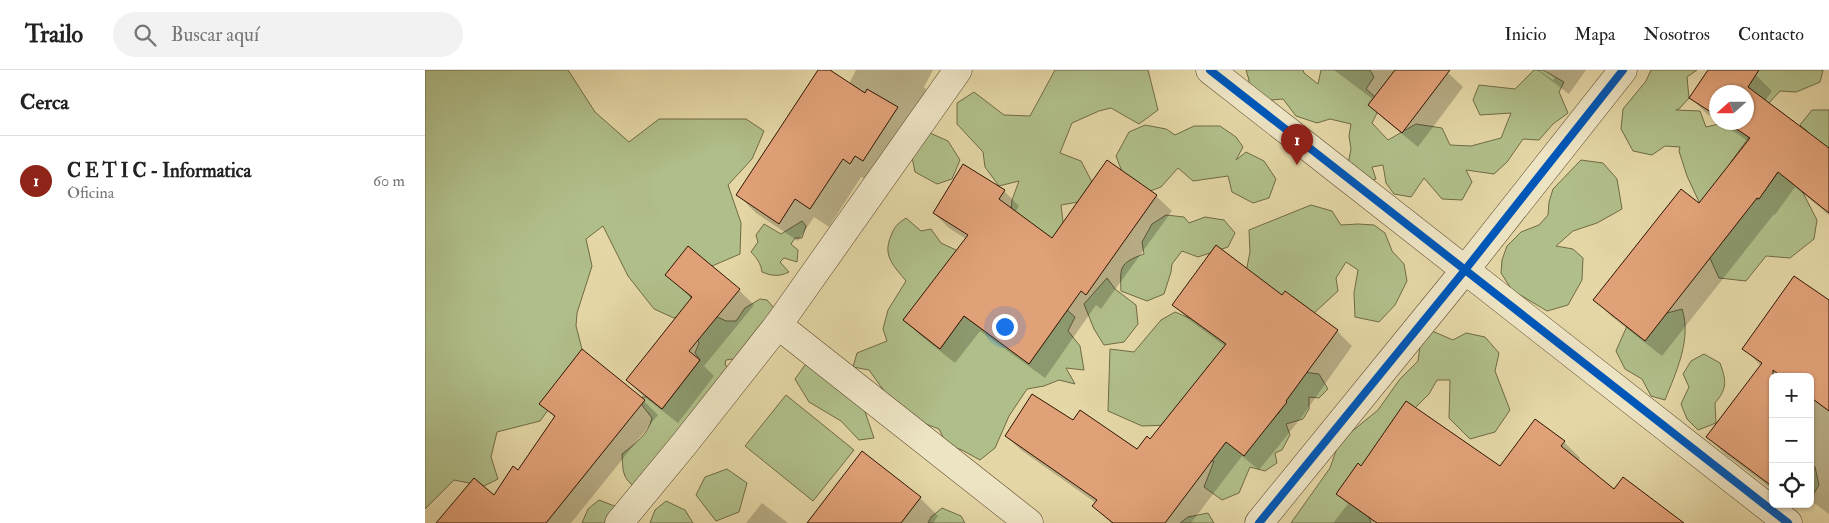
<!DOCTYPE html>
<html lang="es">
<meta charset="utf-8">
<style>
body{margin:0;font-family:"IM FELL Double Pica",serif;background:#f2f2f2;color:#222}
.controls{position:absolute;right:15px;bottom:15px;display:grid;overflow:hidden;border-radius:8px;box-shadow:0 1px 4px #0004}
.controls button{width:45px;height:45px;display:grid;place-items:center;padding:0;border:0;border-bottom:1px solid #e0e0e0;background:#fff;color:#222;font:25px sans-serif}
.compass{position:absolute;left:1284px;top:15px;width:45px;height:45px;border-radius:50%;background:#fff;box-shadow:0 1px 4px #0004;rotate:249deg}
.you{position:absolute;left:579px;top:256px;width:18px;height:18px;margin:-12px;border:4px solid #fff;border-radius:50%;background:#1a73e8;box-shadow:0 0 0 8px #1a73e833}
.badge{display:grid;place-items:center;width:32px;height:32px;border-radius:50%;background:#8f2418;color:#fff;font-size:16px;font-weight:700}
.pin{position:absolute;translate:-50% -41px;filter:drop-shadow(0 1px 2px #0008)}
.pin::after{content:'';position:absolute;top:26px;width:18px;height:15px;background:inherit;clip-path:polygon(0 0,100% 0,50% 100%)}
.list{margin:0;padding:0;list-style:none}
h2{display:flex;justify-content:space-between;align-items:center;height:65px;margin:0;padding:0 20px;font-size:21px}
h2 small{font-size:16px;font-weight:400;color:#767676}
.list li{display:grid;grid-template-columns:32px 1fr auto;gap:15px;align-items:center;box-sizing:border-box;height:90px;padding:0 20px;border-top:1px solid #e0e0e0}
.list b{display:block;font-size:19px;white-space:nowrap}
.list p{margin:0;font-size:16px;white-space:nowrap;color:#767676}
.list em{font-size:16px;font-style:normal;color:#767676}
.icon{flex:none;width:28px;height:28px;fill:none;stroke:currentColor;stroke-width:2;stroke-linecap:round;stroke-linejoin:round}
.map{position:relative;flex:none;width:1404px;height:453px;overflow:hidden}
header{display:flex;align-items:center;gap:30px;box-sizing:border-box;height:70px;padding:0 25px;background:#fff;border-bottom:1px solid #e0e0e0}
header strong{font-size:24px}
nav{display:flex;gap:28px;margin-inline-start:auto;font-size:18px}
.search{width:350px;height:45px;background:#f2f2f2;display:flex;align-items:center;gap:12px;box-sizing:border-box;padding:0 18px;border-radius:28px;color:#767676;font-size:19px}
main{display:flex}
aside{flex:1;background:#fff}
.map>svg:first-child{display:block}
</style>
<header>
<strong>Trailo</strong>
<div class="search"><svg class="icon" aria-label="search" viewBox="0 0 24 24"><circle cx="10" cy="10" r="6"/><path d="M15 15l6 6"/></svg>Buscar aquí</div>
<nav><a>Inicio</a><a>Mapa</a><a>Nosotros</a><a>Contacto</a></nav>
</header>
<main>
<aside>
<h2>Cerca<small></small></h2>
<ul class="list">
<li><span class="badge">1</span><div><b>C E T I C - Informatica</b><p>Oficina</p></div><em>60 m</em></li>
</ul>
</aside>
<div class="map">
<svg width="1404" height="453" viewBox="0 0 1404 453">
<rect width="100%" height="100%" fill="#e4d6a5"/>
<filter id="stains"><feTurbulence type="fractalNoise" baseFrequency=".004" numOctaves="4"/><feColorMatrix values="0 0 0 0 .2 0 0 0 0 .09 0 0 0 0 .02 0 0 0 .5 -.17"/></filter>
<radialGradient id="worn" r=".72"><stop offset=".6" stop-color="#630" stop-opacity="0"/><stop offset="1" stop-color="#630" stop-opacity=".3"/></radialGradient>
<g fill="#b0be89" stroke="#706a45">
<polygon points="0,0 143,0 170,42 204,72 234,49 321,49 339,61 327,89 303,115 316,153 315,184 287,196 244,200 266,227 262,242 249,248 229,239 203,206 178,156 161,169 167,196 152,243 151,256 157,279 148,306 115,351 72,362 66,387 73,409 59,416 29,410 0,439"/>
<polygon points="630,0 723,0 733,40 714,54 686,38 674,41 647,53 635,83 656,91 667,112 653,132 636,135 639,160 623,178 585,152 587,130 594,111 574,116 560,97 558,82 532,54 532,33 549,22 579,45 605,46"/>
<polygon points="821,0 878,0 879,3 893,14 896,0 945,0 949,7 941,19 950,27 952,43 947,53 963,70 991,54 1017,58 1025,75 1046,76 1076,68 1086,43 1055,45 1048,30 1054,15 1090,19 1109,0 1118,0 1139,12 1134,22 1143,43 1128,54 1114,70 1098,69 1082,92 1069,104 1041,100 1047,112 1037,130 1017,129 999,108 986,127 969,124 961,113 958,95 947,97 951,109 933,114 923,94 926,79 924,66 926,54 905,49 892,53 871,46 858,29 846,30 823,28 824,10"/>
<polygon points="1226,0 1272,0 1262,7 1264,28 1255,38 1251,40 1275,41 1281,57 1298,53 1322,52 1322,51 1330,59 1306,92 1305,127 1333,129 1383,62 1375,55 1387,40 1404,40 1404,102 1377,121 1392,150 1389,169 1365,188 1341,186 1321,211 1294,208 1279,175 1275,134 1262,106 1254,81 1255,77 1240,76 1227,85 1208,81 1196,59 1198,39 1221,11"/>
<polygon points="1332,0 1398,0 1395,12 1371,22 1355,21 1342,35 1323,34 1322,22 1320,22 1317,12"/>
<polygon points="720,55 741,59 750,65 769,56 795,56 811,67 818,77 811,90 821,82 839,91 851,109 844,128 828,133 807,122 803,106 768,111 753,98 736,117 720,123 701,112 691,86 704,62"/>
<polygon points="505,63 523,71 535,90 527,109 512,114 490,102 487,87"/>
<polygon points="1156,90 1178,93 1192,109 1197,139 1172,153 1148,161 1131,176 1148,179 1158,188 1157,210 1143,235 1122,241 1087,220 1076,203 1077,190 1082,176 1096,162 1114,155 1123,145 1124,132 1128,119"/>
<polygon points="886,135 907,141 916,155 933,154 949,155 960,163 967,181 979,194 982,211 970,235 954,252 930,247 929,223 933,200 921,192 911,208 913,221 889,243 803,284 783,296 762,332 745,355 717,356 683,341 685,279 709,282 736,250 750,242 764,248 780,248 818,217 825,182 824,160"/>
<path d="M 741,145 L 759,147 L 764,153 L 780,147 L 799,150 L 810,163 L 803,177 L 773,187 L 757,181 L 747,194 L 746,202 L 739,224 L 722,231 L 696,221 C 695,197 694,193 719,184 L 717,172 L 727,154 Z"/>
<path d="M 481,148 L 496,161 L 506,159 L 516,173 L 533,181 L 478,250 L 515,279 L 539,246 L 604,293 L 642,240 L 650,247 L 643,261 L 655,276 L 659,300 L 641,298 L 650,314 L 634,310 L 619,316 L 602,319 L 584,346 L 570,378 L 555,390 L 537,380 L 522,375 L 514,359 L 501,354 L 493,361 L 470,336 L 444,300 L 428,297 L 432,283 L 462,271 L 458,259 L 463,240 L 481,211 C 469,196 457,186 466,166 C 469,157 472,154 481,148 Z"/>
<path d="M 377,151 L 381,156 L 377,168 L 370,168 L 366,174 L 373,180 L 372,192 L 359,188 L 355,192 L 364,202 C 354,207 347,206 337,202 C 336,194 332,188 326,182 L 333,172 L 331,165 L 339,154 L 356,164 Z"/>
<polygon points="682,208 690,219 711,235 713,254 699,272 679,275 669,259 659,234"/>
<path d="M 335,229 L 342,230 L 349,238 L 311,295 L 307,289 L 301,290 L 300,295 L 305,298 L 212,418 C 197,409 198,401 197,384 C 211,373 223,365 227,348 L 217,335 L 217,327 L 222,327 L 237,339 L 275,290 L 270,283 L 274,273 L 268,260 L 278,240 L 301,251 L 311,251 L 320,238 Z"/>
<path d="M 1257,239 C 1267,269 1251,302 1240,330 L 1226,326 L 1217,309 L 1200,299 L 1191,281 L 1202,256 L 1242,243 Z"/>
<polygon points="1007,261 1028,270 1041,263 1060,267 1074,283 1070,301 1085,340 1070,362 1045,369 1024,348 1025,310 1012,310 1004,324 985,343 944,447 946,453 866,453 905,398 914,372 953,340 975,309 993,291 995,276"/>
<path d="M 1279,284 L 1295,293 C 1301,310 1303,318 1290,333 L 1291,353 L 1273,360 L 1262,349 L 1256,334 L 1264,317 L 1258,304 L 1266,291 Z"/>
<polygon points="396,291 413,320 429,323 437,333 449,368 434,370 416,351 384,332 370,309 380,295"/>
<polygon points="878,302 894,304 903,319 894,328 884,327 884,339 878,349 861,354 865,365 857,380 850,383 852,393 840,401 825,397 814,423 797,430 779,417 789,391 771,392 761,354 832,359 850,347 856,340 858,328"/>
<polygon points="361,325 429,380 388,431 320,376"/>
<polygon points="1385,394 1390,397 1394,415 1385,430"/>
<polygon points="302,399 322,413 314,442 291,451 271,425 280,407"/>
<polygon points="174,430 192,437 201,453 157,453 163,439"/>
<polygon points="241,431 260,440 268,453 225,453 230,440"/>
<polygon points="517,438 536,446 540,453 503,453 506,447"/>
<polygon points="783,443 789,453 755,453 763,447"/>
</g>
<g fill="#0003">
<polygon points="395,0 403,0 424,14 431,0 508,0 499,17 505,24 444,111 436,107 404,157 389,147 373,171 331,143 313,125"/>
<polygon points="909,0 1020,0 1038,17 993,77 960,50 945,35 949,30"/>
<polygon points="1112,0 1114,0 1128,10 1130,8 1119,0 1161,0 1144,24"/>
<polygon points="1285,0 1323,0 1331,5 1347,21 1340,31 1383,62 1404,82 1404,145 1370,117 1350,145 1349,144 1237,286 1186,246 1170,230 1274,135 1324,72 1295,52 1322,52 1322,22 1292,22 1292,50 1282,44 1266,28"/>
<polygon points="683,91 731,126 747,141 676,239 671,235 620,308 555,261 530,293 495,265 480,250 541,169 524,158 509,143 579,121 594,136 590,143 628,170"/>
<polygon points="263,178 314,220 329,235 279,296 289,306 253,353 217,325 202,310 267,229 242,205"/>
<polygon points="860,223 912,261 927,276 876,348 834,400 817,386 766,453 686,453 669,436 671,433 596,380 581,366 648,352 712,381 725,371 800,276 763,249 749,235 857,227"/>
<polygon points="1404,232 1404,444 1385,430 1385,307 1348,307 1348,420 1300,384 1283,367 1336,296 1319,278"/>
<polygon points="219,331 233,345 146,453 13,453 69,427 93,402 130,348 116,333"/>
<polygon points="1139,372 1155,388 1153,392 1189,421 1257,453 908,453 923,434 913,424 936,398 1076,397"/>
<polygon points="495,428 513,446 508,453 383,453"/>
<polygon points="337,433 363,453 321,453"/>
</g>
<g fill="#e1a178" stroke="#2f1501">
<polygon points="393,0 405,0 440,23 442,19 473,37 438,91 430,86 425,94 418,89 385,139 370,129 354,154 311,125"/>
<polygon points="970,0 1025,0 977,63 943,35"/>
<polygon points="1283,0 1334,0 1323,17 1404,78 1404,143 1353,102 1334,129 1332,128 1220,271 1168,230 1256,119 1274,133 1325,68 1301,52 1322,52 1322,22 1292,22 1292,46 1264,28"/>
<polygon points="682,90 732,125 661,225 656,221 604,294 539,246 515,279 478,250 543,165 508,143 538,94 580,120 574,129 627,168"/>
<polygon points="791,175 857,225 860,221 913,260 861,331 862,332 819,386 801,372 740,453 688,453 667,436 672,430 580,366 607,324 648,350 655,340 712,379 722,366 725,369 801,274 747,235"/>
<polygon points="263,176 315,219 264,281 275,290 237,339 201,310 267,227 240,205"/>
<polygon points="1369,206 1404,230 1404,341 1385,327 1385,307 1357,307 1348,300 1348,417 1281,367 1337,293 1317,279"/>
<polygon points="157,279 220,330 121,453 11,453 49,408 69,425 88,396 93,400 130,346 114,334"/>
<polygon points="981,331 1075,396 1110,349 1140,371 1136,376 1189,419 1198,407 1259,453 952,453 911,424 933,393 936,396"/>
<polygon points="437,381 496,427 476,453 382,453"/>
</g>
<g fill="none" stroke-linecap="round" stroke-linejoin="round">
<defs>
<g id="minor">
<polyline points="785,0 1363,453"/>
<polyline points="353,255 604,453"/>
<polyline points="194,453 260,373 353,255 533,0"/>
<polyline points="834,453 1040,200 1198,0"/>
</g>
</defs>
<use href="#minor" stroke="#5c452a" stroke-width="29"/>
<use href="#minor" stroke="#ede4c4" stroke-width="28"/>
<defs>
<g id="cycleway">
<polyline points="785,0 1363,453"/>
<polyline points="834,453 1040,200 1198,0"/>
</g>
</defs>
<use href="#cycleway" stroke="#ede4c4" stroke-width="11"/>
<use href="#cycleway" stroke="#0057b8" stroke-width="8"/>
</g>
<rect width="100%" height="100%" filter="url(#stains)"/>
<rect width="100%" height="100%" fill="url(#worn)"/>
</svg>
<div class="controls">
<button>+</button>
<button>−</button>
<button><svg class="icon" aria-label="locate" viewBox="0 0 24 24"><circle cx="12" cy="12" r="6"/><path d="M12 2v4M12 18v4M2 12h4M18 12h4"/></svg></button>
</div>
<svg class="compass" viewBox="-18 -18 36 36"><path d="M0-13l5 13h-10z" fill="#e53935"/><path d="M0 13l5-13h-10z" fill="#767676"/></svg>
<div class="you"></div>
<div class="pin badge" style="left:872px;top:95px">1</div>
</div>
</main>
